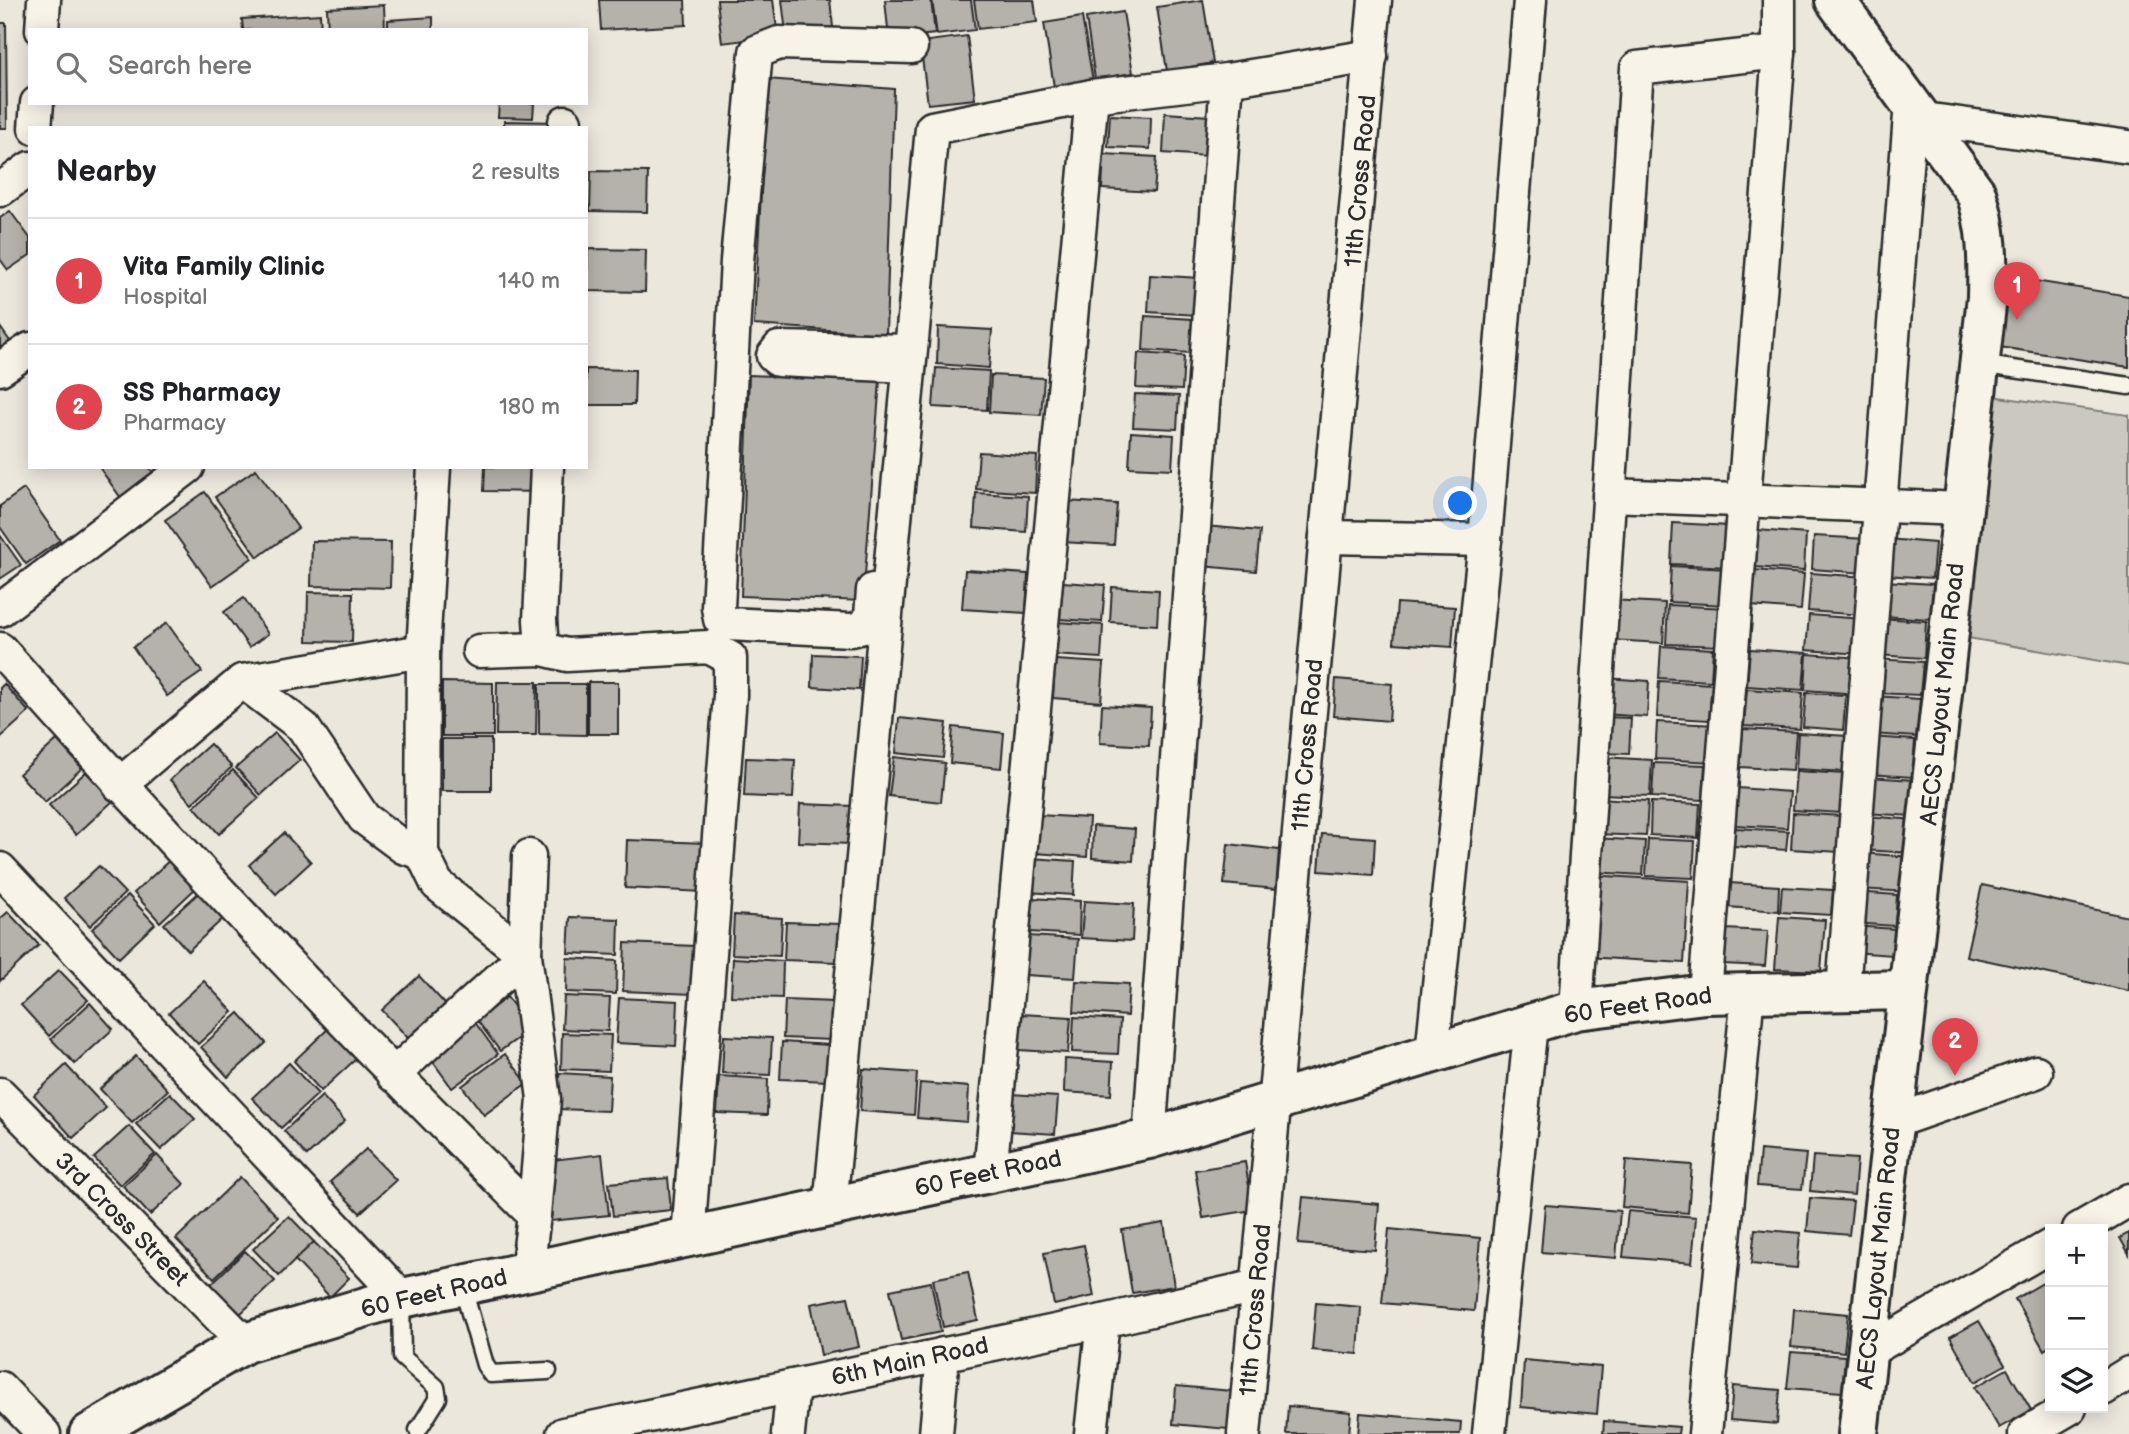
<!DOCTYPE html>
<meta charset="utf-8">
<style>
body{margin:0;font-family:"Balsamiq Sans",sans-serif;background:#f2f2f2;color:#202124}
.controls{position:absolute;right:21px;bottom:21px;display:grid;overflow:hidden;border-radius:0px;box-shadow:0 4px 18px #0003}
.controls button{width:63px;height:63px;display:grid;place-items:center;padding:0;border:0;border-bottom:2px solid #e0e0e0;background:#fff;color:#202124;font:35px sans-serif}
.you{position:absolute;left:1461px;top:504px;width:24px;height:24px;margin:-18px;border:5px solid #fff;border-radius:50%;background:#1a73e8;box-shadow:0 0 0 10px #1a73e833}
.badge{display:grid;place-items:center;width:46px;height:46px;border-radius:50%;background:#d93025;color:#fff;font-size:23px;font-weight:700}
.pin{position:absolute;translate:-50% -58px;filter:drop-shadow(0 2px 4px #0008)}
.pin::after{content:'';position:absolute;top:37px;width:24px;height:21px;background:inherit;clip-path:polygon(0 0,100% 0,50% 100%)}
.list{margin:0;padding:0;list-style:none}
h2{display:flex;justify-content:space-between;align-items:center;height:91px;margin:0;padding:0 28px;font-size:30px}
h2 small{font-size:23px;font-weight:400;color:#757577}
.list li{display:grid;grid-template-columns:46px 1fr auto;gap:21px;align-items:center;box-sizing:border-box;height:126px;padding:0 28px;border-top:2px solid #e0e0e0}
.list b{display:block;font-size:26px;white-space:nowrap}
.list p{margin:0;font-size:23px;white-space:nowrap;color:#757577}
.list em{font-size:23px;font-style:normal;color:#757577}
.icon{flex:none;width:38px;height:38px;fill:none;stroke:currentColor;stroke-width:2;stroke-linecap:round;stroke-linejoin:round}
.map{position:relative;flex:none;width:2129px;height:1434px;overflow:hidden}
.search{position:absolute;background:#fff;box-shadow:0 4px 18px #0003;left:28px;top:28px;width:560px;height:77px;display:flex;align-items:center;gap:18px;box-sizing:border-box;padding:0 24px;border-radius:0px;color:#757577;font-size:26px}
.panel{position:absolute;background:#fff;box-shadow:0 4px 18px #0003;left:28px;top:126px;width:560px;height:343px;border-radius:0px}
.map>svg:first-child{display:block}
</style>
<div class="map">
<svg width="2129" height="1434" viewBox="0 0 2129 1434">
<rect width="100%" height="100%" fill="#ebe7dd"/>
<filter id="ink" filterUnits="userSpaceOnUse"><feTurbulence type="fractalNoise" baseFrequency=".0143" numOctaves="2"/><feDisplacementMap in="SourceGraphic" scale="14" xChannelSelector="R" yChannelSelector="G"/><feConvolveMatrix kernelMatrix="1 2 1 2 8 2 1 2 1" color-interpolation-filters="sRGB"/></filter>
<g filter="url(#ink)">
<polygon fill="#cbc8bf" stroke="#7b7a75" stroke-width="2" points="1991,396 2129,415 2129,666 1968,638"/>
<g fill="#b5b2ab" stroke="#2b2b2b" stroke-width="2">
<polygon points="599,0 685,0 686,25 601,30"/>
<polygon points="717,0 773,0 778,36 722,43"/>
<polygon points="782,0 830,0 833,27 786,33"/>
<polygon points="885,0 931,0 935,34 889,39"/>
<polygon points="932,0 971,0 975,30 937,35"/>
<polygon points="974,0 1034,0 1037,22 978,29"/>
<polygon points="1203,0 1213,63 1167,71 1157,7"/>
<polygon points="384,5 385,30 328,30 327,8"/>
<polygon points="1123,12 1133,73 1095,79 1086,18"/>
<polygon points="320,14 321,30 243,30 242,19"/>
<polygon points="433,17 433,30 388,30 388,20"/>
<polygon points="1082,17 1093,81 1054,87 1044,23"/>
<polygon points="0,23 6,23 7,128 0,128"/>
<polygon points="967,36 975,99 928,104 920,42"/>
<polygon points="767,79 894,89 886,334 754,325"/>
<polygon points="499,103 534,103 533,118 498,117"/>
<polygon points="1165,113 1209,116 1207,156 1163,153"/>
<polygon points="1110,115 1151,117 1150,149 1108,147"/>
<polygon points="504,121 562,122 562,128 504,128"/>
<polygon points="1104,154 1157,157 1154,192 1102,189"/>
<polygon points="591,171 648,172 647,212 590,211"/>
<polygon points="10,211 30,238 30,255 8,270 0,259 0,218"/>
<polygon points="588,249 646,250 645,292 587,291"/>
<polygon points="1150,275 1200,278 1198,315 1148,312"/>
<polygon points="2010,277 2129,296 2129,367 1999,347"/>
<polygon points="1145,316 1192,319 1190,353 1143,350"/>
<polygon points="0,327 12,344 0,352"/>
<polygon points="938,327 992,330 989,368 937,364"/>
<polygon points="1138,353 1184,356 1182,390 1136,388"/>
<polygon points="936,368 989,371 987,410 933,407"/>
<polygon points="586,369 635,370 634,405 586,405"/>
<polygon points="749,375 880,380 863,601 741,596"/>
<polygon points="991,375 1044,378 1041,415 989,412"/>
<polygon points="1135,394 1179,396 1177,429 1133,427"/>
<polygon points="1131,432 1174,435 1172,469 1129,467"/>
<polygon points="979,452 1037,456 1035,493 976,489"/>
<polygon points="99,467 149,467 155,475 121,498"/>
<polygon points="485,467 540,467 539,492 484,491"/>
<polygon points="256,469 298,528 258,557 215,497"/>
<polygon points="24,489 60,540 26,564 0,527 0,506"/>
<polygon points="205,492 252,558 212,586 165,520"/>
<polygon points="976,493 1028,496 1026,532 974,528"/>
<polygon points="1065,501 1117,504 1114,545 1062,542"/>
<polygon points="1673,523 1730,526 1728,567 1671,564"/>
<polygon points="1205,526 1260,531 1256,571 1201,566"/>
<polygon points="1758,530 1806,534 1804,571 1756,567"/>
<polygon points="0,535 21,565 0,579"/>
<polygon points="1814,536 1867,539 1865,573 1812,569"/>
<polygon points="1886,539 1935,543 1932,578 1884,575"/>
<polygon points="312,541 391,542 390,588 311,586"/>
<polygon points="1671,566 1728,569 1727,605 1669,602"/>
<polygon points="965,570 1028,574 1026,613 962,609"/>
<polygon points="1754,570 1804,574 1801,610 1751,606"/>
<polygon points="1811,573 1866,577 1863,615 1808,611"/>
<polygon points="1884,581 1933,584 1931,619 1882,616"/>
<polygon points="1063,582 1105,585 1102,622 1060,619"/>
<polygon points="1112,587 1159,590 1157,625 1110,622"/>
<polygon points="308,592 353,593 352,642 307,641"/>
<polygon points="244,598 268,634 249,647 224,612"/>
<polygon points="1611,600 1665,603 1663,643 1609,640"/>
<polygon points="1397,603 1455,607 1452,647 1394,643"/>
<polygon points="1668,605 1726,608 1724,646 1666,644"/>
<polygon points="1809,615 1863,619 1860,654 1806,650"/>
<polygon points="1878,618 1926,621 1924,658 1876,655"/>
<polygon points="1055,622 1103,625 1101,658 1053,655"/>
<polygon points="167,623 202,672 167,696 133,647"/>
<polygon points="1661,646 1713,649 1711,681 1659,678"/>
<polygon points="1750,649 1806,653 1803,690 1747,686"/>
<polygon points="813,654 861,656 859,690 812,687"/>
<polygon points="1807,654 1861,658 1858,694 1805,690"/>
<polygon points="1876,659 1923,662 1920,695 1874,693"/>
<polygon points="1055,660 1104,663 1101,702 1053,698"/>
<polygon points="1605,678 1649,681 1647,717 1603,714"/>
<polygon points="1336,679 1392,684 1389,721 1333,716"/>
<polygon points="1659,681 1712,684 1709,720 1657,717"/>
<polygon points="442,682 493,683 493,736 442,736"/>
<polygon points="497,682 537,682 536,735 496,735"/>
<rect x="588" y="682" width="30" height="52"/>
<polygon points="4,684 29,712 0,738 0,688"/>
<polygon points="539,684 586,684 586,735 539,734"/>
<polygon points="1747,689 1803,693 1800,729 1744,726"/>
<polygon points="1806,693 1846,695 1843,730 1803,727"/>
<polygon points="1874,696 1920,699 1917,737 1871,734"/>
<polygon points="1102,705 1151,708 1149,746 1100,743"/>
<polygon points="1604,717 1631,718 1629,754 1602,753"/>
<polygon points="899,718 947,723 943,758 896,753"/>
<polygon points="1657,722 1716,725 1714,762 1655,759"/>
<polygon points="953,727 1004,733 1001,768 950,763"/>
<polygon points="1743,729 1796,732 1793,770 1740,767"/>
<polygon points="275,733 300,760 261,795 236,768"/>
<polygon points="1798,733 1848,736 1845,772 1796,769"/>
<polygon points="1870,737 1915,740 1913,777 1868,774"/>
<rect x="442" y="739" width="49" height="52"/>
<polygon points="57,740 82,768 45,802 19,774"/>
<polygon points="210,744 232,767 192,803 170,780"/>
<polygon points="894,757 945,763 941,802 889,796"/>
<polygon points="1602,757 1652,760 1650,796 1600,794"/>
<polygon points="746,758 795,760 793,798 744,796"/>
<polygon points="1654,763 1705,765 1703,800 1652,797"/>
<polygon points="233,770 259,798 219,834 194,806"/>
<polygon points="1796,771 1845,774 1842,813 1793,810"/>
<polygon points="86,772 113,801 76,835 49,805"/>
<polygon points="1868,777 1914,780 1912,816 1865,813"/>
<polygon points="1738,788 1790,792 1787,828 1735,825"/>
<polygon points="1598,798 1648,801 1646,836 1596,834"/>
<polygon points="1651,802 1700,804 1698,838 1650,835"/>
<polygon points="800,804 853,806 851,844 798,842"/>
<polygon points="1793,813 1842,816 1840,852 1791,849"/>
<polygon points="1038,815 1089,818 1087,857 1036,853"/>
<polygon points="1865,816 1916,820 1914,853 1862,850"/>
<polygon points="1093,826 1135,829 1133,861 1092,858"/>
<polygon points="1735,828 1788,831 1786,850 1734,846"/>
<polygon points="284,833 311,862 276,894 249,865"/>
<polygon points="1322,834 1375,838 1373,875 1319,871"/>
<polygon points="1595,838 1645,841 1643,875 1593,872"/>
<polygon points="1648,839 1695,841 1693,878 1646,876"/>
<polygon points="627,840 706,843 704,892 625,888"/>
<polygon points="1228,844 1279,850 1276,889 1224,884"/>
<polygon points="1861,853 1911,857 1909,892 1859,889"/>
<polygon points="173,857 199,885 160,922 134,893"/>
<polygon points="1030,858 1075,861 1073,895 1028,892"/>
<polygon points="99,866 125,893 90,926 64,898"/>
<polygon points="1590,875 1689,881 1684,963 1585,957"/>
<polygon points="1729,883 1779,886 1778,911 1728,907"/>
<polygon points="1982,885 2129,917 2129,991 1966,956"/>
<polygon points="1782,887 1833,890 1831,915 1780,912"/>
<polygon points="203,889 227,915 188,951 164,924"/>
<polygon points="1855,892 1897,895 1895,926 1852,923"/>
<polygon points="128,895 155,924 119,958 92,929"/>
<polygon points="1031,898 1080,901 1079,935 1029,932"/>
<polygon points="1084,901 1134,904 1132,941 1081,938"/>
<polygon points="8,912 39,945 0,981 0,919"/>
<polygon points="734,915 782,918 780,956 732,954"/>
<polygon points="570,917 619,919 618,955 568,953"/>
<polygon points="1779,917 1825,920 1821,971 1775,969"/>
<polygon points="786,922 839,924 837,962 784,960"/>
<polygon points="1853,926 1895,929 1893,955 1851,952"/>
<polygon points="1724,929 1768,931 1765,966 1722,964"/>
<polygon points="1028,936 1078,939 1075,978 1025,975"/>
<polygon points="625,943 695,946 693,994 623,991"/>
<polygon points="567,958 617,961 616,994 566,992"/>
<polygon points="733,958 783,961 782,998 731,996"/>
<polygon points="59,970 88,1000 49,1036 21,1005"/>
<polygon points="419,976 446,1005 409,1039 382,1010"/>
<polygon points="204,981 233,1012 198,1044 169,1013"/>
<polygon points="1076,981 1129,984 1127,1016 1074,1012"/>
<polygon points="564,996 610,998 608,1031 562,1029"/>
<polygon points="507,997 531,1029 500,1051 477,1020"/>
<polygon points="619,998 678,1001 676,1046 616,1043"/>
<polygon points="785,1000 834,1002 832,1040 783,1038"/>
<polygon points="90,1003 113,1029 75,1064 51,1039"/>
<polygon points="239,1013 266,1043 228,1077 201,1047"/>
<polygon points="1021,1014 1071,1017 1068,1053 1019,1050"/>
<polygon points="1074,1017 1120,1020 1118,1054 1072,1052"/>
<polygon points="474,1021 498,1054 452,1088 428,1055"/>
<polygon points="330,1027 358,1057 321,1091 294,1061"/>
<polygon points="562,1033 611,1035 609,1071 561,1069"/>
<polygon points="724,1036 772,1038 770,1075 722,1073"/>
<polygon points="782,1042 830,1045 829,1081 780,1079"/>
<polygon points="505,1054 527,1083 484,1115 462,1086"/>
<polygon points="136,1056 168,1090 132,1123 100,1089"/>
<polygon points="1065,1059 1113,1062 1111,1095 1064,1092"/>
<polygon points="289,1063 318,1094 281,1128 252,1098"/>
<polygon points="66,1065 106,1108 73,1138 34,1095"/>
<polygon points="863,1069 917,1073 914,1115 860,1111"/>
<polygon points="559,1073 610,1076 608,1111 558,1109"/>
<polygon points="719,1076 768,1079 767,1115 717,1113"/>
<polygon points="920,1083 969,1087 967,1122 917,1118"/>
<polygon points="170,1093 195,1119 161,1150 136,1124"/>
<polygon points="1011,1094 1058,1097 1055,1134 1009,1131"/>
<polygon points="322,1096 345,1121 307,1156 284,1131"/>
<polygon points="129,1126 155,1154 120,1185 94,1158"/>
<polygon points="366,1149 396,1180 360,1213 330,1182"/>
<polygon points="1760,1150 1806,1154 1802,1189 1757,1186"/>
<polygon points="602,1154 609,1215 551,1221 544,1161"/>
<polygon points="157,1155 184,1184 150,1215 123,1186"/>
<polygon points="1813,1156 1857,1159 1854,1195 1810,1191"/>
<polygon points="1626,1160 1692,1165 1688,1213 1622,1207"/>
<polygon points="1245,1162 1253,1210 1203,1218 1195,1170"/>
<polygon points="240,1177 278,1217 214,1278 176,1239"/>
<polygon points="668,1178 671,1210 613,1216 609,1183"/>
<polygon points="1303,1197 1379,1204 1375,1250 1298,1244"/>
<polygon points="1810,1198 1853,1201 1849,1235 1807,1231"/>
<polygon points="1545,1205 1620,1211 1616,1258 1541,1252"/>
<polygon points="1628,1211 1696,1217 1692,1263 1623,1257"/>
<polygon points="289,1216 314,1242 279,1276 253,1249"/>
<polygon points="1164,1223 1174,1286 1132,1293 1122,1230"/>
<polygon points="1389,1229 1480,1238 1474,1311 1382,1303"/>
<polygon points="1755,1229 1800,1233 1797,1268 1751,1264"/>
<polygon points="2129,1233 2129,1254 2120,1238"/>
<polygon points="314,1242 349,1278 330,1297 295,1260"/>
<polygon points="1084,1245 1094,1296 1054,1305 1044,1253"/>
<polygon points="245,1251 275,1281 239,1315 210,1285"/>
<polygon points="968,1272 978,1320 943,1327 933,1279"/>
<polygon points="2048,1280 2050,1346 2044,1350 2015,1299"/>
<polygon points="931,1282 941,1332 901,1340 890,1290"/>
<polygon points="848,1297 859,1347 821,1355 811,1304"/>
<polygon points="1316,1303 1361,1307 1358,1354 1312,1350"/>
<polygon points="1794,1309 1848,1314 1844,1352 1791,1347"/>
<polygon points="1979,1321 2005,1365 1975,1382 1950,1337"/>
<polygon points="1791,1352 1845,1356 1842,1392 1787,1388"/>
<polygon points="1524,1360 1601,1367 1597,1414 1521,1407"/>
<polygon points="2007,1369 2031,1410 1999,1428 1975,1387"/>
<polygon points="1176,1386 1232,1391 1228,1429 1173,1424"/>
<polygon points="1733,1386 1780,1390 1777,1424 1730,1420"/>
<polygon points="1288,1406 1351,1412 1349,1434 1286,1434"/>
<polygon points="1360,1413 1461,1422 1460,1434 1358,1434"/>
<polygon points="1604,1421 1679,1427 1678,1434 1603,1434"/>
</g>
<g fill="none" stroke-linecap="round" stroke-linejoin="round">
<defs>
<g id="lane">
<polyline points="1979,364 2129,386"/>
<polyline points="462,1285 485,1365 491,1374 548,1371"/>
<polyline points="401,1297 402,1357 436,1387 438,1398 418,1430"/>
</g>
<g id="street">
<polyline points="42,30 44,0"/>
<polyline points="1924,119 2129,147"/>
<polyline points="35,128 37,103"/>
<polyline points="565,128 565,122"/>
<polyline points="0,190 30,168"/>
<polyline points="909,366 778,360 773,356 779,348 910,351"/>
<polyline points="0,369 30,349"/>
<polyline points="547,467 540,620 542,649 567,655 709,647 730,658 730,695 688,1237"/>
<polyline points="1609,495 1962,509"/>
<polyline points="1326,537 1485,540"/>
<polyline points="873,590 871,616 864,627 851,630 728,624 720,619 718,607 737,261 756,52 779,43 911,47"/>
<polyline points="0,610 188,467"/>
<path d="M 0,649 C 171,844 350,1032 534,1215 L 527,1272"/>
<polyline points="479,651 542,649"/>
<polyline points="242,681 423,651"/>
<polyline points="119,785 242,681 303,727 364,818 403,847 422,853 437,884 525,955"/>
<polyline points="422,853 423,651 434,467"/>
<polyline points="529,856 525,955 544,1099 534,1215"/>
<polyline points="0,869 401,1297"/>
<polyline points="1843,991 1911,102"/>
<polyline points="1705,994 1779,52 1779,0"/>
<polyline points="1576,1010 1637,68 1779,52"/>
<polyline points="1432,1053 1485,540 1530,0"/>
<polyline points="393,1075 525,955"/>
<polyline points="0,1094 245,1343"/>
<polyline points="1893,1122 2036,1072"/>
<polyline points="1149,1139 1227,80"/>
<polyline points="990,1173 1092,96"/>
<polyline points="830,1207 932,128 1092,96 1227,80 1371,56"/>
<polyline points="2079,1229 2129,1200"/>
<polyline points="1867,1352 2050,1246"/>
<polyline points="0,1388 44,1434"/>
<polyline points="2103,1389 2129,1373"/>
<polyline points="563,1434 1103,1321 1257,1286"/>
<polyline points="788,1434 793,1386"/>
<polyline points="936,1434 943,1354"/>
<polyline points="1091,1434 1103,1321"/>
<polyline points="1244,1434 1375,0"/>
<polyline points="1489,1434 1531,1024"/>
<polyline points="1705,1434 1748,993"/>
<polyline points="2025,1434 2070,1408"/>
</g>
<g id="secondary">
<path d="M 1835,0 L 1976,193 C 1988,229 1988,259 1987,297 L 1858,1434"/>
<polyline points="89,1434 245,1343 379,1303 1149,1139 1576,1010 1705,994 1908,990"/>
</g>
</defs>
<use href="#lane" stroke="#2b2b2b" stroke-width="21"/>
<use href="#street" stroke="#2b2b2b" stroke-width="37"/>
<use href="#secondary" stroke="#2b2b2b" stroke-width="44"/>
<use href="#lane" stroke="#f7f3e8" stroke-width="16"/>
<use href="#street" stroke="#f7f3e8" stroke-width="32"/>
<use href="#secondary" stroke="#f7f3e8" stroke-width="38"/>
</g>
</g>
<g text-anchor="middle" stroke-width="5" stroke-linejoin="round" paint-order="stroke">
<g font-size="24" fill="#2b2b2b" stroke="#f7f3e8">
<text transform="translate(1360 181) rotate(-85)" y="8">11th Cross Road</text>
<text transform="translate(1942 694) rotate(-84)" y="8">AECS Layout Main Road</text>
<text transform="translate(1307 745) rotate(-85)" y="8">11th Cross Road</text>
<text transform="translate(1638 1005) rotate(-8)" y="8">60 Feet Road</text>
<text transform="translate(988 1173) rotate(-12)" y="8">60 Feet Road</text>
<text transform="translate(122 1219) rotate(45)" y="8">3rd Cross Street</text>
<text transform="translate(1878 1258) rotate(-84)" y="8">AECS Layout Main Road</text>
<text transform="translate(434 1293) rotate(-13)" y="8">60 Feet Road</text>
<text transform="translate(1255 1310) rotate(-85)" y="8">11th Cross Road</text>
<text transform="translate(910 1361) rotate(-12)" y="8">6th Main Road</text>
</g>
</g>
</svg>
<div class="controls">
<button>+</button>
<button>−</button>
<button><svg class="icon" aria-label="layers" viewBox="0 0 24 24"><path d="M12 4l9 5-9 5-9-5zM3 14l9 5 9-5"/></svg></button>
</div>
<div class="you"></div>
<div class="pin badge" style="left:2017px;top:320px;background:#e0444e">1</div>
<div class="pin badge" style="left:1955px;top:1076px;background:#e0444e">2</div>
<div class="search"><svg class="icon" aria-label="search" viewBox="0 0 24 24"><circle cx="10" cy="10" r="6"/><path d="M15 15l6 6"/></svg>Search here</div>
<section class="panel">
<h2>Nearby<small>2 results</small></h2>
<ul class="list">
<li><span class="badge" style="background:#e0444e">1</span><div><b>Vita Family Clinic</b><p>Hospital</p></div><em>140 m</em></li>
<li><span class="badge" style="background:#e0444e">2</span><div><b>SS Pharmacy</b><p>Pharmacy</p></div><em>180 m</em></li>
</ul>
</section>
</div>
